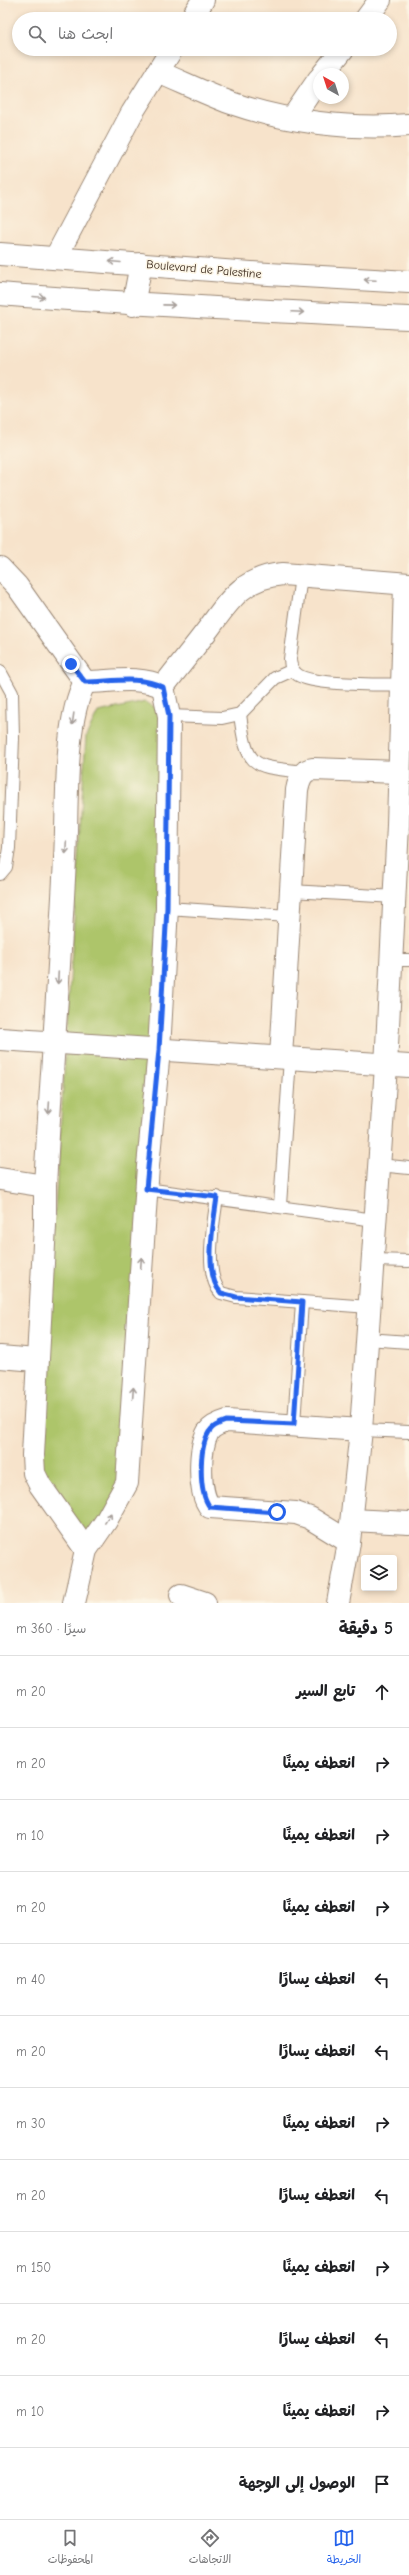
<!DOCTYPE html>
<html lang="ar">
<meta charset="utf-8">
<style>
body{margin:0;font-family:"Comic Neue","Playpen Sans Arabic",sans-serif;background:#f6f6f6;color:#202124;direction:rtl}
.controls{position:absolute;right:12px;bottom:12px;display:grid;overflow:hidden;border-radius:4px;box-shadow:0 2px 6px #0003}
.controls button{width:36px;height:36px;display:grid;place-items:center;padding:0;border:0;border-bottom:1px solid #e0e0e0;background:#fff;color:#202124;font:20px sans-serif}
.compass{position:absolute;left:313px;top:68px;width:36px;height:36px;border-radius:50%;background:#fff;box-shadow:0 2px 6px #0003;rotate:321deg}
.stop{position:absolute;width:12px;height:12px;margin:-9px;border:3px solid #2563eb;border-radius:50%;background:#fff}
.stop.end{background:#2563eb;border-color:#fff;box-shadow:0 1px 4px #0008}
.list{margin:0;padding:0;list-style:none}
h2{display:flex;justify-content:space-between;align-items:center;height:52px;margin:0;padding:0 16px;font-size:17px}
h2 small{font-size:13px;font-weight:400;color:#757577}
.list li{display:grid;grid-template-columns:26px 1fr auto;gap:12px;align-items:center;box-sizing:border-box;height:72px;padding:0 16px;border-top:1px solid #e0e0e0}
.list b{display:block;font-size:15px;white-space:nowrap}
.list em{font-size:13px;font-style:normal;color:#757577}
.icon{flex:none;width:22px;height:22px;fill:none;stroke:currentColor;stroke-width:2;stroke-linecap:round;stroke-linejoin:round}
.map{position:relative;flex:none;width:409px;height:1603px;overflow:hidden;direction:ltr}
.search{position:absolute;background:#fff;box-shadow:0 2px 6px #0003;left:12px;right:12px;top:12px;height:44px;display:flex;align-items:center;gap:10px;box-sizing:border-box;padding:0 14px;border-radius:22px;color:#757577;font-size:15px}
.sheet{height:916px;background:#fff}
nav{display:flex;justify-content:space-around;align-items:center;box-sizing:border-box;height:56px;border-top:1px solid #e0e0e0;background:#fff;font-size:11px;color:#757577}
nav a{display:grid;justify-items:center;gap:2px}
nav .on{color:#2563eb}
.map>svg:first-child{display:block}
</style>
<div class="map">
<svg width="409" height="1603" viewBox="0 0 409 1603">
<rect width="100%" height="100%" fill="#fcf5e5"/>
<filter id="ink" filterUnits="userSpaceOnUse"><feTurbulence type="fractalNoise" baseFrequency=".025" numOctaves="2"/><feDisplacementMap in="SourceGraphic" scale="8" xChannelSelector="R" yChannelSelector="G"/><feConvolveMatrix kernelMatrix="1 2 1 2 8 2 1 2 1" color-interpolation-filters="sRGB"/></filter>
<filter id="wash" filterUnits="userSpaceOnUse"><feTurbulence type="fractalNoise" baseFrequency=".012" numOctaves="4" result="noise"/><feDisplacementMap in="SourceGraphic" scale="16" xChannelSelector="R" yChannelSelector="G"/><feGaussianBlur stdDeviation="0.9" result="paint"/><feColorMatrix in="noise" values="0 0 0 0 0 0 0 0 0 0 0 0 0 0 0 0 0 1.4 0 .05"/><feComposite in="paint" operator="in"/></filter>
<g filter="url(#wash)">
<rect width="100%" height="100%" fill="#f7e3cb"/>
<polygon fill="#adc56b" stroke="#747844" points="145,702 169,714 131,1496 92,1546 38,1470 86,736 98,712"/>
</g>
<g filter="url(#ink)">
<g fill="none" stroke-linecap="round" stroke-linejoin="round">
<defs>
<g id="lane">
<path d="M 301,576 L 290,659 C 290,666 292,671 298,675 C 315,686 385,684 407,685"/>
<polyline points="0,671 12,693 13,738 9,848 6,867 0,874"/>
<path d="M 240,714 C 247,769 252,766 305,772"/>
<polyline points="169,716 222,718 240,714 275,678 293,670"/>
<polyline points="291,891 395,897"/>
<polyline points="167,908 289,916"/>
<polyline points="392,960 409,960"/>
<polyline points="379,1165 409,1168"/>
<polyline points="146,1189 375,1220"/>
<path d="M 217,1197 C 214,1221 203,1274 221,1293 L 236,1297 L 369,1307"/>
<polyline points="280,1205 290,1058"/>
<polyline points="373,1260 409,1261"/>
<polyline points="367,1339 409,1342"/>
<polyline points="294,1424 302,1302"/>
<polyline points="361,1430 409,1432"/>
</g>
<g id="street">
<polyline points="191,19 203,0"/>
<polyline points="366,19 380,0"/>
<path d="M 158,72 C 182,82 206,94 231,103 C 286,122 351,130 409,125"/>
<polyline points="323,74 343,49"/>
<polyline points="293,117 319,79"/>
<polyline points="56,257 132,113 172,49"/>
<polyline points="0,568 17,586 85,682"/>
<path d="M 85,682 C 63,723 68,810 65,858 C 60,968 51,1076 45,1186 L 45,1225 L 33,1455 L 34,1473 L 40,1485 L 86,1550"/>
<path d="M 85,682 C 111,682 139,675 163,687"/>
<polyline points="0,1039 409,1066"/>
<path d="M 281,1057 L 297,790 C 299,780 302,770 313,769 L 399,772"/>
<polyline points="0,1179 45,1186"/>
<polyline points="0,1357 36,1360"/>
<polyline points="352,1520 409,1523"/>
<path d="M 349,1542 L 310,1518 L 296,1513 L 210,1507 C 198,1493 199,1448 208,1432 C 212,1426 220,1423 227,1421 L 361,1430"/>
<polyline points="181,1595 205,1603"/>
<path d="M 74,1603 L 86,1550 L 106,1521 L 127,1483 L 148,1166 L 159,1050 L 167,908 L 169,716 L 163,687 C 178,667 194,648 209,628 C 230,599 244,577 283,574 L 409,584"/>
<polyline points="338,1603 349,1542 361,1430 386,1066 398,825 405,584"/>
</g>
<g id="secondary">
<polyline points="0,254 251,273 409,282"/>
<path d="M 0,294 C 136,305 273,311 409,318"/>
<polyline points="133,305 141,264"/>
</g>
</defs>
<use href="#lane" stroke="#998674" stroke-width="14"/>
<use href="#street" stroke="#998674" stroke-width="24"/>
<use href="#secondary" stroke="#998674" stroke-width="24"/>
<use href="#lane" stroke="#fff" stroke-width="12"/>
<use href="#street" stroke="#fff" stroke-width="22"/>
<use href="#secondary" stroke="#fff" stroke-width="22"/>
</g>
<defs><path id="oneway-shaft" d="M-6 0H5M1.5-3L5.5 0L1.5 3" fill="none" stroke-width="1.6" stroke-linecap="round" stroke-linejoin="round"/></defs>
<g stroke="#a79f9a">
<use href="#oneway-shaft" transform="translate(115 262) rotate(-175)"/>
<use href="#oneway-shaft" transform="translate(370 280) rotate(-177)"/>
<use href="#oneway-shaft" transform="translate(39 297) rotate(5)"/>
<use href="#oneway-shaft" transform="translate(169 305) rotate(1)"/>
<use href="#oneway-shaft" transform="translate(298 312) rotate(3)"/>
<use href="#oneway-shaft" transform="translate(73 719) rotate(98)"/>
<use href="#oneway-shaft" transform="translate(66 848) rotate(93)"/>
<use href="#oneway-shaft" transform="translate(58 978) rotate(93)"/>
<use href="#oneway-shaft" transform="translate(49 1108) rotate(94)"/>
<use href="#oneway-shaft" transform="translate(141 1263) rotate(-86)"/>
<use href="#oneway-shaft" transform="translate(133 1393) rotate(-86)"/>
<use href="#oneway-shaft" transform="translate(108 1518) rotate(-58)"/>
</g>
</g>
<g fill="none" stroke-linecap="round" stroke-linejoin="round" filter="url(#ink)">
<path stroke="#2563eb" stroke-width="5" d="M 71,664 L 85,682 C 111,682 139,675 163,687 L 169,716 L 167,908 L 159,1050 L 146,1189 L 217,1197 C 214,1221 203,1274 221,1293 L 236,1297 L 302,1302 L 294,1424 L 226,1421 C 220,1423 212,1426 209,1432 C 199,1448 198,1492 210,1507 L 277,1512"/>
</g>
<g text-anchor="middle" stroke-width="3" stroke-linejoin="round" paint-order="stroke">
<g font-size="12" fill="#3b2a1e" stroke="#fcf5e5">
<text transform="translate(204 269) rotate(5)" y="4">Boulevard de Palestine</text>
</g>
</g>
</svg>
<div class="controls">
<button><svg class="icon" aria-label="layers" viewBox="0 0 24 24"><path d="M12 4l9 5-9 5-9-5zM3 14l9 5 9-5"/></svg></button>
</div>
<svg class="compass" viewBox="-18 -18 36 36"><path d="M0-13l5 13h-10z" fill="#e53935"/><path d="M0 13l5-13h-10z" fill="#757577"/></svg>
<div class="stop" style="left:277px;top:1512px"></div>
<div class="stop end" style="left:71px;top:664px"></div>
<div class="search"><svg class="icon" aria-label="search" viewBox="0 0 24 24"><circle cx="10" cy="10" r="6"/><path d="M15 15l6 6"/></svg>ابحث هنا</div>
</div>
<section class="sheet">
<h2>5 دقيقة<small>سيرًا · 360 m</small></h2>
<ul class="list">
<li><svg class="icon" aria-label="ahead" viewBox="0 0 24 24"><path d="M12 20V5M6 11l6-6 6 6"/></svg><div><b>تابع السير</b></div><em>20 m</em></li>
<li><svg class="icon" aria-label="right" viewBox="0 0 24 24"><path d="M7 20v-9h11M14 6l5 5-5 5"/></svg><div><b>انعطف يمينًا</b></div><em>20 m</em></li>
<li><svg class="icon" aria-label="right" viewBox="0 0 24 24"><path d="M7 20v-9h11M14 6l5 5-5 5"/></svg><div><b>انعطف يمينًا</b></div><em>10 m</em></li>
<li><svg class="icon" aria-label="right" viewBox="0 0 24 24"><path d="M7 20v-9h11M14 6l5 5-5 5"/></svg><div><b>انعطف يمينًا</b></div><em>20 m</em></li>
<li><svg class="icon" aria-label="left" viewBox="0 0 24 24"><path d="M17 20v-9H6M10 6l-5 5 5 5"/></svg><div><b>انعطف يسارًا</b></div><em>40 m</em></li>
<li><svg class="icon" aria-label="left" viewBox="0 0 24 24"><path d="M17 20v-9H6M10 6l-5 5 5 5"/></svg><div><b>انعطف يسارًا</b></div><em>20 m</em></li>
<li><svg class="icon" aria-label="right" viewBox="0 0 24 24"><path d="M7 20v-9h11M14 6l5 5-5 5"/></svg><div><b>انعطف يمينًا</b></div><em>30 m</em></li>
<li><svg class="icon" aria-label="left" viewBox="0 0 24 24"><path d="M17 20v-9H6M10 6l-5 5 5 5"/></svg><div><b>انعطف يسارًا</b></div><em>20 m</em></li>
<li><svg class="icon" aria-label="right" viewBox="0 0 24 24"><path d="M7 20v-9h11M14 6l5 5-5 5"/></svg><div><b>انعطف يمينًا</b></div><em>150 m</em></li>
<li><svg class="icon" aria-label="left" viewBox="0 0 24 24"><path d="M17 20v-9H6M10 6l-5 5 5 5"/></svg><div><b>انعطف يسارًا</b></div><em>20 m</em></li>
<li><svg class="icon" aria-label="right" viewBox="0 0 24 24"><path d="M7 20v-9h11M14 6l5 5-5 5"/></svg><div><b>انعطف يمينًا</b></div><em>10 m</em></li>
<li><svg class="icon" aria-label="arrive" viewBox="0 0 24 24"><path d="M6 21V4h12l-3 4 3 4H6"/></svg><div><b>الوصول إلى الوجهة</b></div></li>
</ul>
</section>
<nav>
<a class="on"><svg class="icon" aria-label="map" viewBox="0 0 24 24"><path d="M3 6l6-2 6 2 6-2v14l-6 2-6-2-6 2zM9 4v14M15 6v14"/></svg>الخريطة</a>
<a><svg class="icon" aria-label="directions" viewBox="0 0 24 24"><path d="M12 3l9 9-9 9-9-9zM9 14v-3h6M13 9l2 2-2 2"/></svg>الاتجاهات</a>
<a><svg class="icon" aria-label="saved" viewBox="0 0 24 24"><path d="M7 4h10v16l-5-4-5 4z"/></svg>المحفوظات</a>
</nav>
